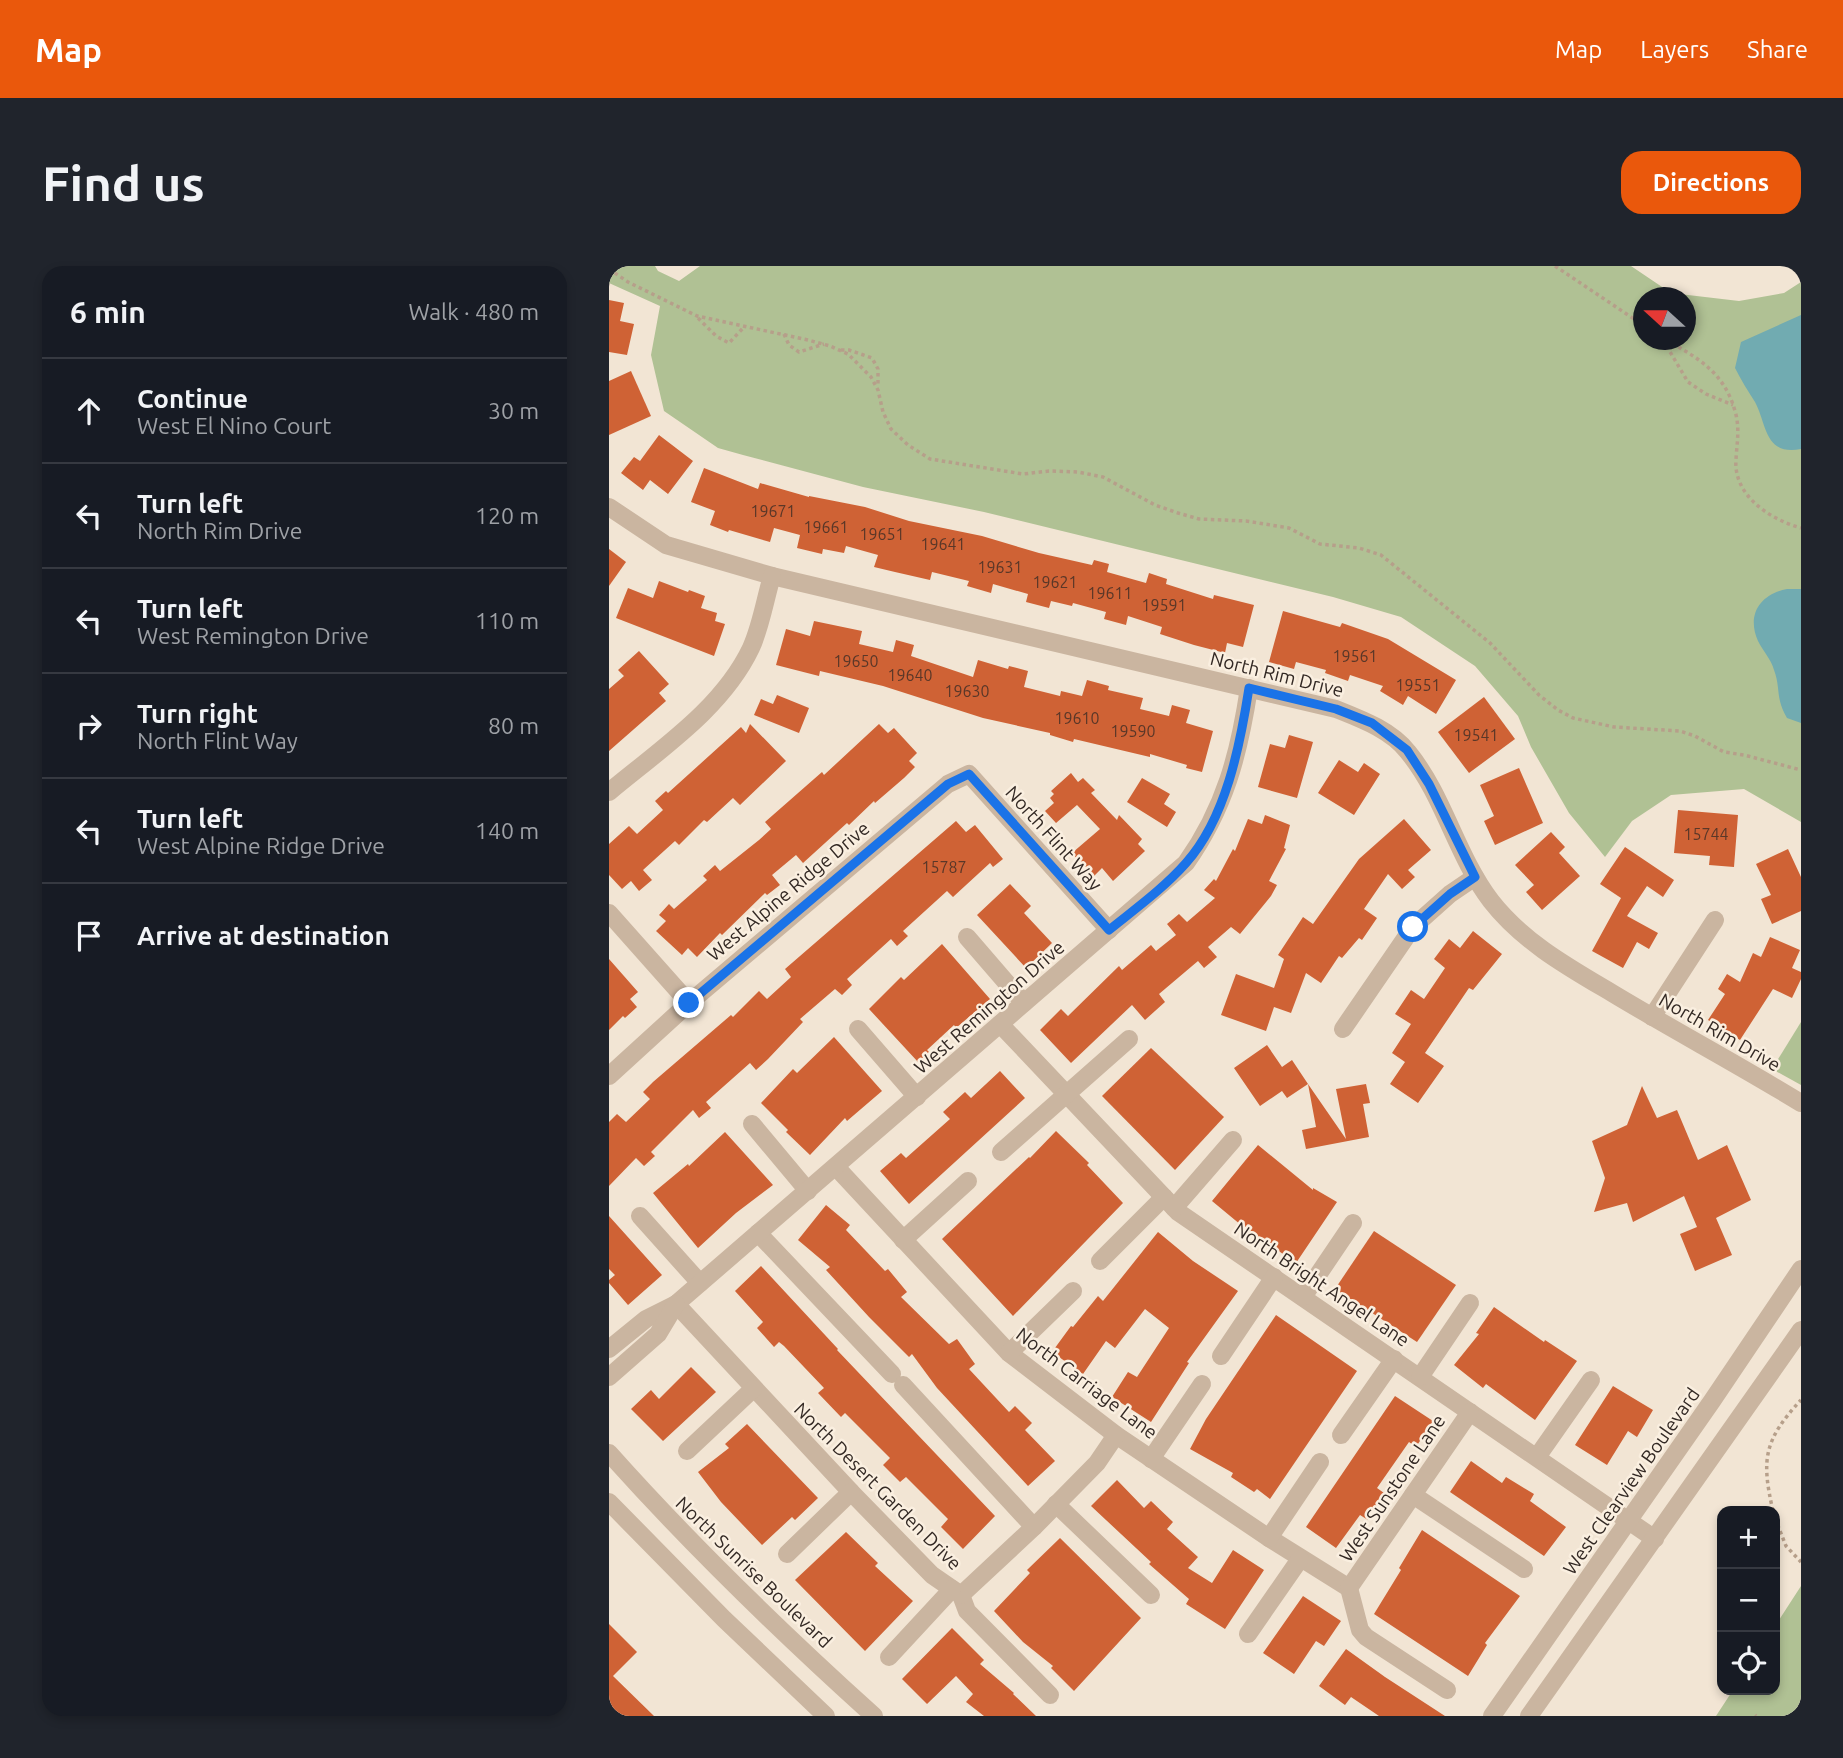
<!DOCTYPE html>
<meta charset="utf-8">
<style>
body{margin:0;font-family:Ubuntu,sans-serif;background:#20242c;color:#f1f3f6}
.controls{position:absolute;right:21px;bottom:21px;display:grid;overflow:hidden;border-radius:14px;box-shadow:0 4px 10px #0003}
.controls button{width:63px;height:63px;display:grid;place-items:center;padding:0;border:0;border-bottom:2px solid #363941;background:#171b24;color:#f1f3f6;font:35px sans-serif}
.compass{position:absolute;left:1024px;top:21px;width:63px;height:63px;border-radius:50%;background:#171b24;box-shadow:0 4px 10px #0003;rotate:291deg}
.stop{position:absolute;width:21px;height:21px;margin:-16px;border:5px solid #1a73e8;border-radius:50%;background:#fff}
.stop.end{background:#1a73e8;border-color:#fff;box-shadow:0 2px 7px #0008}
.list{margin:0;padding:0;list-style:none}
h2{display:flex;justify-content:space-between;align-items:center;height:91px;margin:0;padding:0 28px;font-size:30px}
h2 small{font-size:23px;font-weight:400;color:#9ea1a6}
.list li{display:grid;grid-template-columns:46px 1fr auto;gap:21px;align-items:center;box-sizing:border-box;height:105px;padding:0 28px;border-top:2px solid #363941}
.list b{display:block;font-size:26px;white-space:nowrap}
.list p{margin:0;font-size:23px;white-space:nowrap;color:#9ea1a6}
.list em{font-size:23px;font-style:normal;color:#9ea1a6}
.icon{flex:none;width:38px;height:38px;fill:none;stroke:currentColor;stroke-width:2;stroke-linecap:round;stroke-linejoin:round}
.map{position:relative;flex:none;width:1192px;height:1450px;overflow:hidden;border-radius:21px}
header{display:flex;align-items:center;gap:42px;box-sizing:border-box;height:98px;padding:0 35px;background:#ea580c;color:#fff}
header strong{font-size:33px}
nav{display:flex;gap:38px;margin-inline-start:auto;font-size:24px}
.intro{display:flex;align-items:center;justify-content:space-between;box-sizing:border-box;height:168px;padding:0 42px}
h1{margin:0;font-size:49px}
.button{padding:18px 32px;border-radius:21px;background:#ea580c;color:#fff;font-size:24px;font-weight:700}
main{display:flex;gap:42px;padding:0 42px}
aside{flex:1;background:#171b24;border-radius:21px;box-shadow:0 4px 10px #0003}
.map>svg:first-child{display:block}
</style>
<header>
<strong>Map</strong>
<nav><a>Map</a><a>Layers</a><a>Share</a></nav>
</header>
<div class="intro"><h1>Find us</h1><a class="button">Directions</a></div>
<main>
<aside>
<h2>6 min<small>Walk · 480 m</small></h2>
<ul class="list">
<li><svg class="icon" aria-label="ahead" viewBox="0 0 24 24"><path d="M12 20V5M6 11l6-6 6 6"/></svg><div><b>Continue</b><p>West El Nino Court</p></div><em>30 m</em></li>
<li><svg class="icon" aria-label="left" viewBox="0 0 24 24"><path d="M17 20v-9H6M10 6l-5 5 5 5"/></svg><div><b>Turn left</b><p>North Rim Drive</p></div><em>120 m</em></li>
<li><svg class="icon" aria-label="left" viewBox="0 0 24 24"><path d="M17 20v-9H6M10 6l-5 5 5 5"/></svg><div><b>Turn left</b><p>West Remington Drive</p></div><em>110 m</em></li>
<li><svg class="icon" aria-label="right" viewBox="0 0 24 24"><path d="M7 20v-9h11M14 6l5 5-5 5"/></svg><div><b>Turn right</b><p>North Flint Way</p></div><em>80 m</em></li>
<li><svg class="icon" aria-label="left" viewBox="0 0 24 24"><path d="M17 20v-9H6M10 6l-5 5 5 5"/></svg><div><b>Turn left</b><p>West Alpine Ridge Drive</p></div><em>140 m</em></li>
<li><svg class="icon" aria-label="arrive" viewBox="0 0 24 24"><path d="M6 21V4h12l-3 4 3 4H6"/></svg><div><b>Arrive at destination</b></div></li>
</ul>
</aside>
<div class="map">
<svg width="1192" height="1450" viewBox="0 0 1192 1450">
<rect width="100%" height="100%" fill="#f2e5d4"/>
<g fill="#b0c194" fill-rule="evenodd">
<path d="M 0,0 L 46,0 L 49,5 L 70,15 L 91,0 L 1022,0 L 1062,27 L 1130,35 L 1175,27 L 1192,16 L 1192,556 L 1135,523 L 1062,529 L 1023,555 L 996,591 L 960,547 L 922,481 L 909,450 L 866,400 L 792,351 L 724,331 L 375,246 L 254,221 L 134,189 L 109,182 L 55,145 L 42,89 L 51,40 L 0,17 ZM 1034,32 L 1076,32 L 1076,74 L 1034,74 Z"/>
<polygon points="1192,756 1192,819 1163,803"/>
<polygon points="1192,1320 1192,1450 1107,1450 1124,1424 1166,1424 1166,1360"/>
</g>
<g fill="#71abb1">
<path d="M 1192,49 L 1192,183 C 1155,190 1158,158 1146,136 C 1139,125 1132,114 1126,102 L 1132,76 Z"/>
<path d="M 1178,323 L 1192,323 L 1192,457 L 1178,452 C 1166,431 1172,423 1165,404 C 1162,393 1154,385 1149,375 C 1137,348 1152,328 1178,323 Z"/>
</g>
<g fill="#cf6235">
<polygon points="0,34 15,37 11,55 25,58 18,89 0,86"/>
<polygon points="22,105 42,150 0,169 0,115"/>
<polygon points="50,169 84,195 59,228 41,214 34,224 12,207 25,191 31,195"/>
<polygon points="95,202 149,223 151,217 200,231 200,230 256,241 300,255 373,270 430,287 483,299 485,294 500,298 498,306 537,317 540,307 558,313 557,318 604,333 605,329 645,339 634,381 618,377 616,387 585,379 551,368 553,361 519,350 517,359 495,353 497,346 464,337 463,340 442,335 440,342 417,336 419,328 384,318 382,327 358,320 360,315 323,306 321,314 286,306 265,301 269,289 237,280 235,287 214,283 213,288 188,282 191,269 165,262 161,276 120,264 119,266 101,259 106,245 82,236"/>
<polygon points="0,283 17,296 0,320"/>
<polygon points="50,315 79,326 80,324 96,330 92,342 108,347 106,355 116,358 105,390 7,352 19,322 44,332"/>
<polygon points="674,345 731,361 733,357 779,373 847,414 827,448 799,430 794,439 771,425 774,420 741,409 739,415 716,407 717,404 687,396 685,403 660,396"/>
<polygon points="205,355 253,365 250,378 284,386 287,374 305,379 302,390 364,411 369,394 399,403 400,400 419,405 415,421 451,430 452,425 473,430 478,414 500,420 499,424 534,432 531,443 560,450 563,439 581,444 577,457 604,465 593,506 577,502 578,499 541,488 541,491 465,473 464,476 441,469 441,467 374,452 274,420 211,405 210,410 167,399 177,363 201,370"/>
<polygon points="30,385 60,418 50,427 57,435 0,485 0,423 15,410 9,404"/>
<polygon points="168,429 200,442 190,467 145,449 152,433 164,438"/>
<polygon points="875,431 906,473 860,507 829,466"/>
<polygon points="141,458 177,495 131,539 124,532 98,556 95,554 70,579 66,575 34,604 43,614 30,625 22,615 13,623 0,609 0,578 20,560 28,568 54,544 46,535 57,525 59,527 132,461 137,467"/>
<polygon points="270,458 279,467 285,462 308,487 300,495 306,501 295,512 266,537 265,535 240,559 238,557 194,597 187,589 163,609 171,619 158,629 156,627 113,669 111,667 88,691 79,682 73,689 47,665 57,655 50,649 60,638 65,643 98,614 94,610 106,599 111,605 150,574 162,563 156,556 213,506 215,509"/>
<polygon points="680,469 704,476 688,532 649,521 661,478 676,482"/>
<polygon points="730,494 749,506 755,497 771,508 745,549 709,527"/>
<polygon points="910,502 934,557 886,579 875,555 885,550 871,519"/>
<polygon points="462,507 469,516 474,512 486,524 482,527 508,554 510,549 533,573 529,578 536,585 504,615 493,602 484,611 463,587 491,563 468,539 447,557 436,545 445,537 441,532 445,528 442,525"/>
<polygon points="533,512 561,528 555,538 567,546 558,561 518,536"/>
<polygon points="1069,544 1129,549 1125,601 1100,599 1101,590 1065,587"/>
<polygon points="656,549 681,559 675,582 677,583 660,615 668,619 662,630 631,668 622,661 599,681 608,691 595,702 589,695 550,728 556,736 536,754 523,739 462,797 431,764 452,743 459,750 510,700 513,704 542,679 547,685 567,669 558,658 570,648 578,656 606,632 595,624 605,613 607,615 624,583 626,585 639,553 653,558"/>
<polygon points="795,553 822,584 799,604 806,611 793,623 779,608 755,643 768,652 753,674 750,672 733,692 730,690 712,717 697,707 682,747 665,741 657,765 612,749 627,708 665,722 675,693 669,689 694,651 704,658 750,593"/>
<polygon points="347,555 357,566 366,559 394,593 384,601 381,597 344,631 338,625 294,665 299,670 288,680 282,673 238,713 243,719 233,729 226,723 191,753 194,756 159,793 147,804 141,797 97,836 102,842 90,852 84,844 42,886 46,890 35,900 27,892 0,920 0,856 8,848 17,856 41,833 34,826 44,816 122,749 124,751 150,725 158,733 182,711 176,703"/>
<polygon points="942,566 956,581 950,587 971,610 933,644 917,626 925,619 906,599"/>
<polygon points="1016,581 1065,614 1054,631 1038,620 1018,650 1049,667 1040,683 1028,676 1014,702 983,685 1012,632 991,618"/>
<polygon points="1179,583 1192,611 1192,645 1163,658 1152,633 1162,629 1147,598"/>
<polygon points="401,618 422,640 415,647 443,677 417,702 368,649"/>
<polygon points="864,665 893,688 864,724 860,722 816,787 835,800 809,837 781,818 796,796 783,787 802,758 786,748 802,724 815,733 836,702 825,693 840,673 851,682"/>
<polygon points="1161,671 1191,684 1183,702 1192,706 1192,713 1183,732 1164,723 1131,774 1099,754 1116,728 1109,723 1118,708 1131,716 1144,687 1152,691"/>
<polygon points="333,678 381,733 347,762 345,759 318,784 320,786 309,796 260,743 292,711 295,714"/>
<polygon points="0,693 29,726 21,733 28,741 16,752 14,750 0,764"/>
<polygon points="225,771 273,825 238,855 236,852 201,889 177,866 179,864 152,837 184,803 188,807"/>
<polygon points="658,779 673,801 683,794 699,818 678,832 673,825 651,840 625,802"/>
<polygon points="542,782 615,851 566,904 493,830"/>
<polygon points="391,805 416,832 300,938 271,905 292,887 297,892 341,853 334,846 356,826 362,832"/>
<polygon points="699,818 737,873 727,823 757,818 761,837 754,838 760,871 697,883 693,864 707,861"/>
<polygon points="1033,820 1048,852 1068,844 1089,894 1118,879 1142,934 1107,952 1123,989 1086,1005 1071,968 1088,961 1075,930 1024,956 1018,937 985,946 996,912 983,875 1018,859"/>
<polygon points="447,865 480,897 478,899 514,937 404,1050 333,973 420,891 421,892"/>
<polygon points="116,866 164,919 127,947 89,982 44,927 79,898 80,900"/>
<polygon points="649,879 704,924 704,922 728,936 687,997 632,959 603,935"/>
<polygon points="217,939 241,959 237,964 276,1005 279,1003 298,1026 292,1031 340,1078 348,1073 366,1098 360,1103 400,1146 406,1140 423,1157 416,1164 446,1195 419,1220 328,1122 303,1088 300,1091 260,1051 217,1004 221,1001 189,974"/>
<polygon points="0,950 53,1009 19,1039 0,1017 0,1014 6,1009 0,1003"/>
<polygon points="765,965 847,1019 808,1076 726,1023"/>
<polygon points="549,966 584,995 629,1025 578,1096 580,1097 542,1156 503,1131 519,1106 528,1111 560,1062 536,1043 506,1082 497,1075 474,1108 443,1086 462,1060 464,1061 489,1030 494,1035"/>
<polygon points="152,1000 229,1083 228,1084 386,1250 354,1283 332,1261 339,1253 297,1211 291,1216 274,1199 281,1192 236,1147 232,1151 209,1127 215,1122 175,1080 170,1076 165,1081 148,1062 154,1056 126,1025"/>
<polygon points="885,1041 935,1076 936,1074 968,1095 926,1154 877,1118 874,1122 845,1099 870,1068 867,1067"/>
<polygon points="667,1049 748,1105 661,1233 648,1223 645,1226 622,1211 624,1207 581,1183 597,1153"/>
<polygon points="82,1101 107,1126 54,1175 22,1143 42,1124 50,1133"/>
<polygon points="1004,1120 1044,1144 1028,1171 1019,1165 998,1199 966,1179"/>
<polygon points="786,1130 824,1155 807,1181 800,1176 768,1222 775,1227 759,1254 751,1249 727,1282 697,1261"/>
<polygon points="138,1158 209,1232 186,1254 183,1251 153,1279 112,1236 89,1206 120,1182 116,1178"/>
<polygon points="862,1195 893,1217 897,1211 925,1228 921,1235 957,1261 935,1290 841,1226"/>
<polygon points="508,1214 535,1242 542,1235 564,1256 558,1263 589,1291 579,1302 603,1317 624,1284 655,1304 616,1363 577,1338 580,1333 540,1298 542,1296 482,1240"/>
<polygon points="813,1264 911,1330 876,1377 878,1379 859,1410 765,1348 792,1304 790,1302"/>
<polygon points="237,1266 269,1297 266,1300 304,1335 256,1385 186,1314"/>
<polygon points="451,1272 532,1352 465,1425 442,1402 444,1400 414,1376 385,1345 421,1307 418,1304"/>
<polygon points="694,1330 732,1355 715,1380 707,1375 685,1408 654,1387"/>
<polygon points="0,1358 28,1386 4,1410 45,1450 0,1450"/>
<polygon points="343,1362 375,1394 371,1398 405,1427 404,1428 427,1450 375,1450 357,1436 364,1428 347,1410 318,1438 293,1413"/>
<polygon points="737,1383 776,1411 836,1450 770,1450 742,1431 736,1439 710,1420"/>
</g>
<g fill="none" stroke-linecap="round" stroke-linejoin="round">
<g stroke="#b69f8a" stroke-width="3.5" stroke-dasharray="3.5 3.5" stroke-linecap="butt">
<polyline points="946,0 1034,59"/>
<polyline points="0,3 19,16 88,50 199,74 221,80 239,88 262,111 269,124 274,146 282,163 299,179 321,193 414,208 440,205 469,206 494,211 546,239 569,247 590,253 637,255 680,262 711,278 750,282 772,289 881,377 930,429 949,444 964,452 1005,461 1071,465 1086,470 1115,486 1135,489 1192,504"/>
<polyline points="89,52 107,70 120,77 135,61"/>
<polyline points="175,68 180,79 190,86 215,78"/>
<polyline points="1054,74 1079,116 1097,128 1124,139"/>
<path d="M 1057,74 C 1089,92 1115,106 1126,145 C 1131,162 1128,176 1127,193 C 1124,229 1160,253 1192,262"/>
<polyline points="232,84 240,84 263,92 269,103 269,121"/>
<path d="M 1164,1245 C 1152,1193 1155,1174 1192,1134"/>
<polyline points="1166,1252 1177,1280 1192,1296"/>
<polyline points="1146,1449 1147,1450"/>
</g>
<g stroke="#cab5a0" stroke-width="18">
<path d="M 0,241 L 57,279 L 163,310 L 727,443 C 752,453 782,464 799,486 C 835,530 847,589 882,635 C 914,676 959,701 1003,727 C 1066,765 1130,799 1192,837"/>
<path d="M 0,526 C 50,484 113,443 142,382 C 152,360 156,334 163,310"/>
<polyline points="0,647 80,737"/>
<polyline points="358,671 415,737"/>
<polyline points="1043,751 1106,654"/>
<polyline points="391,758 569,946 1046,1273"/>
<polyline points="249,763 308,831"/>
<polyline points="734,763 804,661 841,628 866,611"/>
<polyline points="0,810 80,737 339,518 360,508 500,664"/>
<polyline points="143,858 199,925"/>
<polyline points="392,886 520,773"/>
<polyline points="227,901 400,1087 507,1169 660,1272 740,1322"/>
<polyline points="565,942 624,874"/>
<polyline points="31,950 91,1017"/>
<polyline points="149,967 283,1108"/>
<polyline points="294,974 359,915"/>
<polyline points="491,995 555,931"/>
<polyline points="694,1031 744,957"/>
<polyline points="67,1038 242,1226 323,1309 352,1329 358,1345 441,1429"/>
<path d="M 0,1083 L 37,1053 L 67,1038 L 577,597 C 616,542 630,488 640,422"/>
<polyline points="400,1087 464,1025"/>
<polyline points="612,1090 665,1011"/>
<polyline points="0,1111 49,1068 67,1038"/>
<polyline points="811,1111 861,1037"/>
<polyline points="294,1119 425,1261"/>
<polyline points="732,1169 785,1093"/>
<polyline points="78,1185 144,1123"/>
<path d="M 0,1187 C 83,1280 173,1367 265,1450"/>
<polyline points="928,1191 982,1114"/>
<polyline points="542,1193 593,1118"/>
<polyline points="804,1229 915,1303"/>
<polyline points="0,1236 115,1353 217,1450"/>
<polyline points="447,1238 542,1329"/>
<polyline points="660,1272 711,1196"/>
<polyline points="178,1288 242,1226"/>
<polyline points="740,1322 861,1146"/>
<polyline points="740,1322 751,1364 757,1371 838,1424"/>
<polyline points="352,1329 425,1261 488,1197 507,1169"/>
<polyline points="639,1368 691,1293"/>
<polyline points="280,1391 343,1323"/>
<polyline points="883,1450 1103,1135 1192,1003"/>
<polyline points="920,1450 1192,1064"/>
</g>
</g>
<g fill="none" stroke-linecap="round" stroke-linejoin="round">
<path stroke="#1a73e8" stroke-width="9" d="M 80,737 L 339,518 L 360,508 L 500,664 C 526,643 555,622 577,597 C 617,552 631,480 640,422 L 727,443 L 763,457 L 798,484 L 820,518 L 866,611 L 841,628 L 804,661"/>
</g>
<g text-anchor="middle" stroke-width="5" stroke-linejoin="round" paint-order="stroke">
<g font-size="16" fill="#5a3728">
<text x="164" y="251">19671</text>
<text x="217" y="267">19661</text>
<text x="273" y="274">19651</text>
<text x="334" y="284">19641</text>
<text x="391" y="307">19631</text>
<text x="446" y="322">19621</text>
<text x="501" y="333">19611</text>
<text x="555" y="345">19591</text>
<text x="746" y="396">19561</text>
<text x="247" y="401">19650</text>
<text x="301" y="415">19640</text>
<text x="809" y="425">19551</text>
<text x="358" y="431">19630</text>
<text x="468" y="458">19610</text>
<text x="524" y="471">19590</text>
<text x="867" y="475">19541</text>
<text x="1097" y="574">15744</text>
<text x="335" y="607">15787</text>
</g>
<g font-size="19" fill="#332924" stroke="#faefe0">
<text transform="translate(668 408) rotate(14)" y="7">North Rim Drive</text>
<text transform="translate(445 572) rotate(48)" y="7">North Flint Way</text>
<text transform="translate(179 625) rotate(-40)" y="7">West Alpine Ridge Drive</text>
<text transform="translate(380 741) rotate(-41)" y="7">West Remington Drive</text>
<text transform="translate(1111 766) rotate(30)" y="7">North Rim Drive</text>
<text transform="translate(713 1018) rotate(34)" y="7">North Bright Angel Lane</text>
<text transform="translate(478 1117) rotate(37)" y="7">North Carriage Lane</text>
<text transform="translate(1022 1215) rotate(-55)" y="7">West Clearview Boulevard</text>
<text transform="translate(269 1220) rotate(45)" y="7">North Desert Garden Drive</text>
<text transform="translate(783 1222) rotate(-56)" y="7">West Sunstone Lane</text>
<text transform="translate(145 1306) rotate(44)" y="7">North Sunrise Boulevard</text>
</g>
</g>
</svg>
<div class="controls">
<button>+</button>
<button>−</button>
<button><svg class="icon" aria-label="locate" viewBox="0 0 24 24"><circle cx="12" cy="12" r="6"/><path d="M12 2v4M12 18v4M2 12h4M18 12h4"/></svg></button>
</div>
<svg class="compass" viewBox="-18 -18 36 36"><path d="M0-13l5 13h-10z" fill="#e53935"/><path d="M0 13l5-13h-10z" fill="#9ea1a6"/></svg>
<div class="stop" style="left:804px;top:661px"></div>
<div class="stop end" style="left:80px;top:737px"></div>
</div>
</main>
